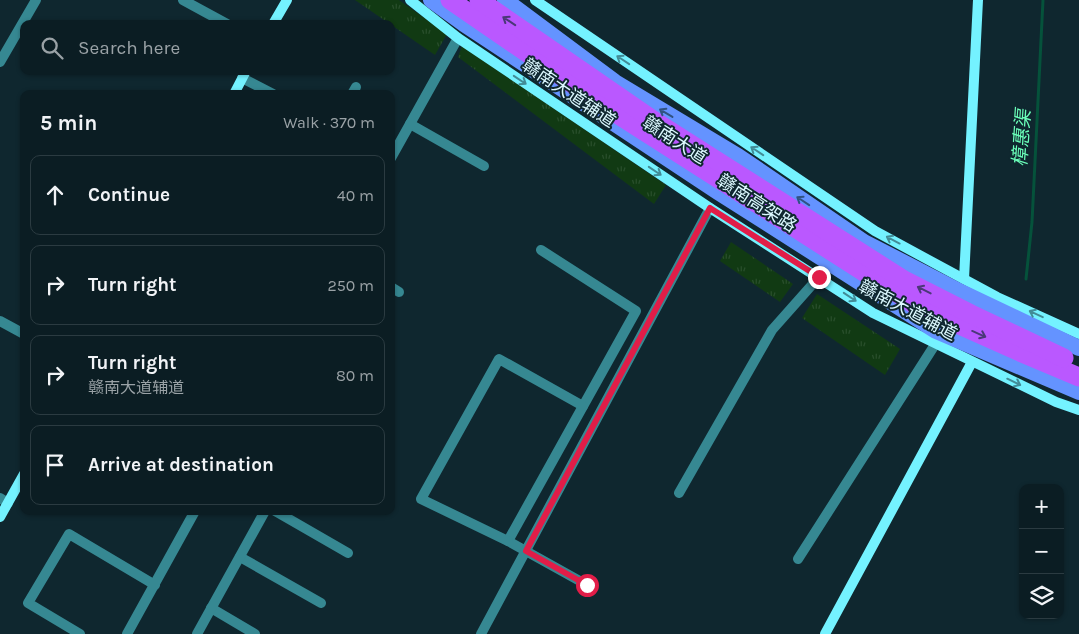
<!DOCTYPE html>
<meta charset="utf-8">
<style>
body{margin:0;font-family:Karla,"Noto Sans SC",sans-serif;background:#192a30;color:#f1f3f6}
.controls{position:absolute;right:15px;bottom:15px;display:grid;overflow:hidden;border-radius:10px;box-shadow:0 1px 4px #0004}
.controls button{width:45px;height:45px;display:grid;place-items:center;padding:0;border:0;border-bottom:1px solid #2b3b41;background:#0b1d23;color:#f1f3f6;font:25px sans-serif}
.stop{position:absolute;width:15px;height:15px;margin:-11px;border:4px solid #e11d48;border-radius:50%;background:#fff}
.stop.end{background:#e11d48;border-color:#fff;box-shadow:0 1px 5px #0008}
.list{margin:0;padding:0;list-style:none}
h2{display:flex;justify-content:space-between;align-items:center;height:65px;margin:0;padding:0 20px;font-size:21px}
h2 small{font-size:16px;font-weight:400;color:#9aa2a6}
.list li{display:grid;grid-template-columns:32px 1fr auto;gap:15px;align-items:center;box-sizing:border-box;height:80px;margin:0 10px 10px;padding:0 10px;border:1px solid #2b3b41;border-radius:10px}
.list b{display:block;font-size:19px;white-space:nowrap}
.list p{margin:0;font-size:16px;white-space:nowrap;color:#9aa2a6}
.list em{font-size:16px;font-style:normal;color:#9aa2a6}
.icon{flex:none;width:28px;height:28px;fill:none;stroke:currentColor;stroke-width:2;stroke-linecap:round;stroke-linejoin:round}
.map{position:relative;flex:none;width:1079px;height:634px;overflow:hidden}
.search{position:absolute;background:#0b1d23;box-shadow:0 1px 4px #0004;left:20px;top:20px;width:375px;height:55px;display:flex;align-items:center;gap:12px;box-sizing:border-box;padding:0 18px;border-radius:10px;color:#9aa2a6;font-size:19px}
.panel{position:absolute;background:#0b1d23;box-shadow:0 1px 4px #0004;left:20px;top:90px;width:375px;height:425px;border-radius:10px}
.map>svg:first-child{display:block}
</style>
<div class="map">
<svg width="1079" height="634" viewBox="0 0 1079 634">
<defs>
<pattern id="grass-tufts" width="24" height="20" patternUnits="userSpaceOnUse" patternTransform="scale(1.25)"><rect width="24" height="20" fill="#113a13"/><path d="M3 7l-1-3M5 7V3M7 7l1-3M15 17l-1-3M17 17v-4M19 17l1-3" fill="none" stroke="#284e2b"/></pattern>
</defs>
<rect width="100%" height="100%" fill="#0f272f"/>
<g fill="url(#grass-tufts)">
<polygon points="355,0 399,0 447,34 435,55"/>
<polygon points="462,46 666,185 654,204 458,57"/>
<polygon points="731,242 793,284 780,302 720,261"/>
<polygon points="817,294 900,349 885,375 802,318"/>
</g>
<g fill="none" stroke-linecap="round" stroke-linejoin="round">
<polyline stroke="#05523b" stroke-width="3" points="1026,279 1032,222 1043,0"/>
<g stroke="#368892" stroke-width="10">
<polyline points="183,0 227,24"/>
<polyline points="0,62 36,0"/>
<polyline points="242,78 273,94"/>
<polyline points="352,94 356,87"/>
<polyline points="410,124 484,166"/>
<polyline points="391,158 458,38"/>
<polyline points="541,250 636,311 508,541 587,585"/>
<polyline points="391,287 399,292"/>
<polyline points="0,321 24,334"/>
<polyline points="679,493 772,330 819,277"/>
<polyline points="0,498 8,503"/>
<polyline points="275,511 348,553"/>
<polyline points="508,541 421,499 499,359 583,406"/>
<polyline points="240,557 321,603"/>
<polyline points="798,559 936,343"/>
<polyline points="211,608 255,634"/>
<polyline points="80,634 28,603 69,534 155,585"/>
<polyline points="127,634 195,511"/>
<polyline points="197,634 265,511"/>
<polyline points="481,634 710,208"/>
</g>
<g stroke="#74f2ff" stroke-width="10">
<polyline points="410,0 458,38 710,208 873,313 1056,402 1079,410"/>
<polyline points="535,0 875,231 997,297 1079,334"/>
<polyline points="273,24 287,0"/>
<polyline points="234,94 246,71"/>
<polyline points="964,279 978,0"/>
<polyline points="0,517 24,474"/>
<polyline points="825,634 972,362"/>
</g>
<g stroke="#6493ff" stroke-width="16">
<polyline points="431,0 464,24 718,192 936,331 1079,392"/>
<polyline points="505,0 615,82 738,156 864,242 963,293 1079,348"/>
</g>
<g stroke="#ba58ff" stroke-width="19">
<polyline points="450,0 603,105 917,306 1022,353 1079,377"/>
<polyline points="479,0 656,122 904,280 971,314 1064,358"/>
</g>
</g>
<defs><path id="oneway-shaft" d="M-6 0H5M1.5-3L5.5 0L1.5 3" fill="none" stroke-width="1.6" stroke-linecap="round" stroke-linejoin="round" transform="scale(1.25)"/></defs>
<g stroke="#4b3878">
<use href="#oneway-shaft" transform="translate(509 21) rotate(-146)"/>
<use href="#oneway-shaft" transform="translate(924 290) rotate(-153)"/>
<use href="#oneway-shaft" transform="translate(979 334) rotate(24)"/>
</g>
<g stroke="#428c97">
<use href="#oneway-shaft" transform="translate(623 60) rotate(-146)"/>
<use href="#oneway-shaft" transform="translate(520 80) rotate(34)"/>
<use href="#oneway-shaft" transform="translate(757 151) rotate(-146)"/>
<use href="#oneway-shaft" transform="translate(655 171) rotate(34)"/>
<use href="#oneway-shaft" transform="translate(893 240) rotate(-152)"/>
<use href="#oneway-shaft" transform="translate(850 297) rotate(34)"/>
<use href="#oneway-shaft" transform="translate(1036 314) rotate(-155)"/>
<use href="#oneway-shaft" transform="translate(1014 382) rotate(26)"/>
</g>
<g stroke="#315282">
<use href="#oneway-shaft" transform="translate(666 113) rotate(-149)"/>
<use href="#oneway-shaft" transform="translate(803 201) rotate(-146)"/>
</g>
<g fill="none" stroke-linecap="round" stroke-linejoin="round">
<polyline stroke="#e11d48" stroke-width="6" points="587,585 526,551 710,208 819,277"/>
</g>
<g text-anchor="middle" stroke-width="4" stroke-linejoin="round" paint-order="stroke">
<g font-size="18" fill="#ddf9ff" stroke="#0f272f">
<text transform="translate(569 93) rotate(34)" y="6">赣南大道辅道</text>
<text transform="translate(675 140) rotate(33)" y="6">赣南大道</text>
<text transform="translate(757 203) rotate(33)" y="6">赣南高架路</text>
<text transform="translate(908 310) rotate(28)" y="6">赣南大道辅道</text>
</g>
<g font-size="19" font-style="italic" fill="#6bffba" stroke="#0f272f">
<text transform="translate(1021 138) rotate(-86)" y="7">樟惠渠</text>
</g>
</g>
</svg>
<div class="controls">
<button>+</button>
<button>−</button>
<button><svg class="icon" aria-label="layers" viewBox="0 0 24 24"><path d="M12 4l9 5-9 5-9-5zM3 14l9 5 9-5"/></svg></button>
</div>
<div class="stop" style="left:587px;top:585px"></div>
<div class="stop end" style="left:819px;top:277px"></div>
<div class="search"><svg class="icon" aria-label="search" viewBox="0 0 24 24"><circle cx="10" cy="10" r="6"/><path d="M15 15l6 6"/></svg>Search here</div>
<section class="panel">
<h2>5 min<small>Walk · 370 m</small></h2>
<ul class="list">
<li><svg class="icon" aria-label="ahead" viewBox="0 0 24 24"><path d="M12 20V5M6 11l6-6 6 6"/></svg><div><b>Continue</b></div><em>40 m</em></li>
<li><svg class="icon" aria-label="right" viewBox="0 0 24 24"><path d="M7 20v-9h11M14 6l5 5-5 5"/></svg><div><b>Turn right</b></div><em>250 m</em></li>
<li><svg class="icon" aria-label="right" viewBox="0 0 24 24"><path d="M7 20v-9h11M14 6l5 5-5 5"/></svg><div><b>Turn right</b><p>赣南大道辅道</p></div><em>80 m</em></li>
<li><svg class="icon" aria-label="arrive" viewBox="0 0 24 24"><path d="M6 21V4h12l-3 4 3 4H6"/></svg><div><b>Arrive at destination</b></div></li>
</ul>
</section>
</div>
